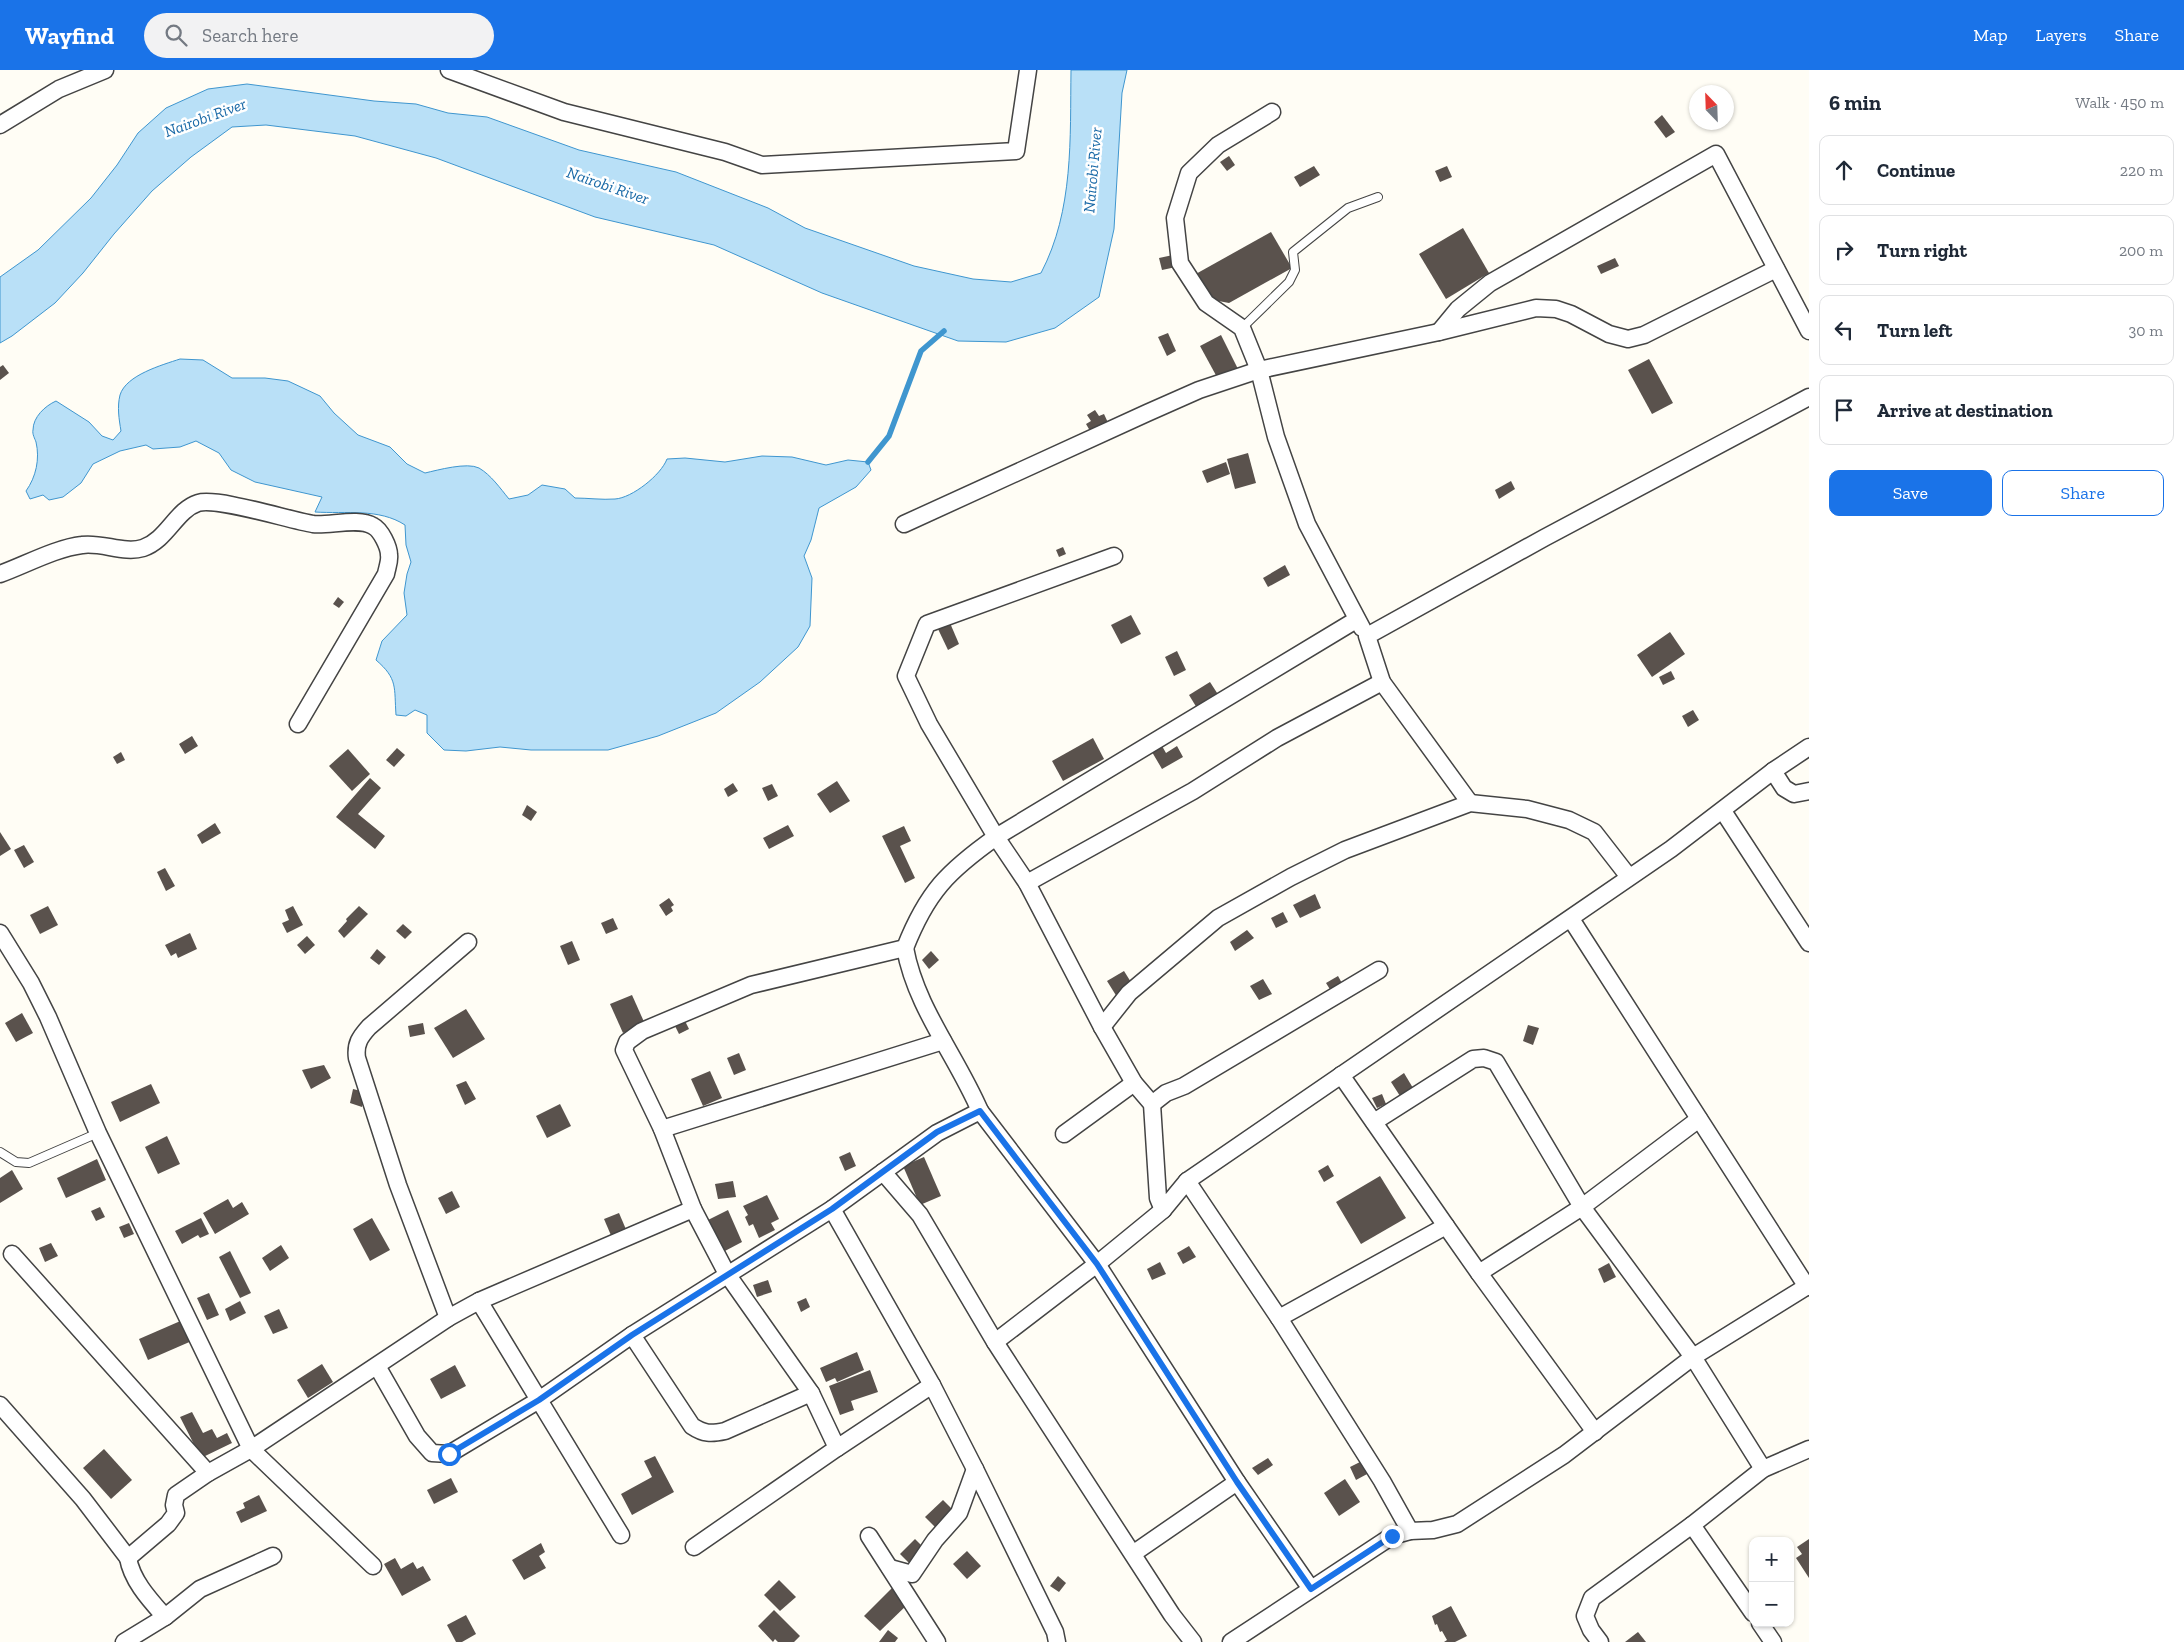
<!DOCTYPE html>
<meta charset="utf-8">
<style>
body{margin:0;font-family:"Zilla Slab",serif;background:#f2f2f3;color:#1f2937}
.controls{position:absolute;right:15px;bottom:15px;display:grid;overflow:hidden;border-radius:10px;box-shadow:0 1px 4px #0004}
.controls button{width:45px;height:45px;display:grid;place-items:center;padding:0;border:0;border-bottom:1px solid #e0e1e3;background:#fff;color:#1f2937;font:25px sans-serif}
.compass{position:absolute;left:1689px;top:15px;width:45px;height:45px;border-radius:50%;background:#fff;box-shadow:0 1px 4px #0004;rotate:337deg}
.stop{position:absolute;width:15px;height:15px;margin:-11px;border:4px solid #1a73e8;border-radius:50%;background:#fff}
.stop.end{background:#1a73e8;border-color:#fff;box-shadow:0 1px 5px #0008}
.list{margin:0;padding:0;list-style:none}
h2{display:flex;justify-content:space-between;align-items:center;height:65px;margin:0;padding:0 20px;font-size:21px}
h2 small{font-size:16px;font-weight:400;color:#747a83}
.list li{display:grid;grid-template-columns:32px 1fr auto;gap:15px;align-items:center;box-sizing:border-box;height:70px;margin:0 10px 10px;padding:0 10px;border:1px solid #e0e1e3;border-radius:10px}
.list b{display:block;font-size:19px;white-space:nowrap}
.list em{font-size:16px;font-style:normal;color:#747a83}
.actions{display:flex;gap:10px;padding:15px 20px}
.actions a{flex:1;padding:11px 0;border:1px solid #1a73e8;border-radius:10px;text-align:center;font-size:18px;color:#1a73e8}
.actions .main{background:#1a73e8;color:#fff}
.icon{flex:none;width:28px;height:28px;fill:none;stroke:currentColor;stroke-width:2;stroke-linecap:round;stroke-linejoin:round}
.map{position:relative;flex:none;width:1809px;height:1572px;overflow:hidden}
header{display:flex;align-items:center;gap:30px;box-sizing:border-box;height:70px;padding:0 25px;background:#1a73e8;color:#fff}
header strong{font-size:24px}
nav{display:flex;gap:28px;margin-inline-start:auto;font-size:18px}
.search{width:350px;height:45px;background:#f2f2f3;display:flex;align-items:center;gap:12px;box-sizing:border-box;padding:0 18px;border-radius:28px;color:#747a83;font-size:19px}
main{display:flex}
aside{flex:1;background:#fff}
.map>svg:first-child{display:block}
</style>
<header>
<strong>Wayfind</strong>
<div class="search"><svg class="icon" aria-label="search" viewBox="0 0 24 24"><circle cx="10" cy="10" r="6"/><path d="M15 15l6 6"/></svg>Search here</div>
<nav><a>Map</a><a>Layers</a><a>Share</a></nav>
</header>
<main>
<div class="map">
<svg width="1809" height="1572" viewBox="0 0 1809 1572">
<rect width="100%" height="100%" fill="#fffdf5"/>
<g fill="#b9e0f7" stroke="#3f96cf">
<path d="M 1071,0 L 1127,0 L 1122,23 L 1114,159 L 1099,227 L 1055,258 L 1006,272 L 958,271 L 822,223 L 714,175 L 595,147 L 436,88 L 355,66 L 266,55 L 232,57 L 191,87 L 152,121 L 114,164 L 83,203 L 55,233 L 12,266 L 0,273 L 0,207 L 38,180 L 91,128 L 117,95 L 138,63 L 166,38 L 208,19 L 247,14 L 374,31 L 416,34 L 448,43 L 487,47 L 579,80 L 676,102 L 768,138 L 805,158 L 914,196 L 973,209 L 1011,212 L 1041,203 C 1074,140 1070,68 1071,0 Z"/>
<path d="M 180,289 L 203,290 L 232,308 L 265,308 L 288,311 L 320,326 L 334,343 L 358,365 L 390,377 L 407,394 L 425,403 C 438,400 467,392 479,398 C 491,405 500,418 509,429 L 528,425 L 542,415 L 565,419 L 575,428 C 588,428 602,430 615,429 C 632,428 661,405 667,389 L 685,388 L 725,392 L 762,386 L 792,387 L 826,395 L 848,390 L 868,392 L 871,400 L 856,417 L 819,438 L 811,470 L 804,486 L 812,508 L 810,556 L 798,577 L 760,612 L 716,643 L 658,666 L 608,680 L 531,680 L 500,677 L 466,681 L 444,680 L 427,663 L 427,645 L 415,640 L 406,646 L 396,645 C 394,617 398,609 376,590 L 382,571 L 407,545 L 404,523 L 407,504 L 411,492 L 406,475 L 405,455 C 379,438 346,444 315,442 L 322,427 L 255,412 L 231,400 L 219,383 L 196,371 L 180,377 L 153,379 L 146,375 L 120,381 L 93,394 L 81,413 L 63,427 L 49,430 L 43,425 L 30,429 L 26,421 C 36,407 40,389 36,372 C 35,369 32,364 33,360 C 33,347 45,336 56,331 L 89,352 L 102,366 L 113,370 L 121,361 C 119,349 117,337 120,325 C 126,305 162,295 180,289 Z"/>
</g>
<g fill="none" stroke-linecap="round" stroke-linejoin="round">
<polyline stroke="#3f96cf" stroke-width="5.5" points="868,392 889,366 921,281 944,261"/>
</g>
<g fill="#5a524d">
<polygon points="1662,45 1675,62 1666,68 1654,52"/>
<polygon points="1229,86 1235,95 1227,101 1220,92"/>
<polygon points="1314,96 1320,105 1300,117 1294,107"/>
<polygon points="1447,96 1452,107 1440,112 1435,101"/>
<polygon points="1463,158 1489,203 1446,229 1419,184"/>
<polygon points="1271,162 1292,198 1229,233 1208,229 1194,205"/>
<polygon points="1173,185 1176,197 1162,200 1159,188"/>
<polygon points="1615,188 1619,196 1601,204 1597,196"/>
<polygon points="1168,263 1176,281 1167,286 1158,267"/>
<polygon points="1221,265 1238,299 1218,309 1200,276"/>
<polygon points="1649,289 1673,333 1652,344 1628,300"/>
<polygon points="3,295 9,303 0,310 0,297"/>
<polygon points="1095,340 1099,346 1104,344 1110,357 1093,366 1086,354 1091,351 1087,345"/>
<polygon points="1248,383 1256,413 1235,419 1227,389"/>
<polygon points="1226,392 1230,404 1207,413 1202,401"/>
<polygon points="1511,411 1515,419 1499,429 1495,420"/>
<polygon points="1063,477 1066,484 1059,487 1056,480"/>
<polygon points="1285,495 1290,505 1268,517 1263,508"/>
<polygon points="338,527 344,532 339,538 333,534"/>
<polygon points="1131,545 1141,564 1121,574 1111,555"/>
<polygon points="950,553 959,574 948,580 938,559"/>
<polygon points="1670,562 1685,584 1652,607 1637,585"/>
<polygon points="1177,581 1186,600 1174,606 1165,587"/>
<polygon points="1671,601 1675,609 1663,615 1659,607"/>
<polygon points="1210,612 1219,626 1200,643 1189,625"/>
<polygon points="1693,640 1699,650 1688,657 1682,646"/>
<polygon points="192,666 198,676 185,684 179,674"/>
<polygon points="1093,668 1104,689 1063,711 1052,691"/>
<polygon points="1162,676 1166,683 1177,676 1183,687 1162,699 1152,682"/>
<polygon points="397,678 405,685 394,697 386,690"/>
<polygon points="348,679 370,704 352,721 329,696"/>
<polygon points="121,682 125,690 117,694 113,687"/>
<polygon points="370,708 381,718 358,744 385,766 375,779 336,747"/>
<polygon points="837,711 850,731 830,743 817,724"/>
<polygon points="733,713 738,721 728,727 724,719"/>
<polygon points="772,714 778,726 768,731 762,718"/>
<polygon points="527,735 537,742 531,751 522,745"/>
<polygon points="215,753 221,763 202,774 197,765"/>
<polygon points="788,755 794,766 769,779 763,768"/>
<polygon points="904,756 911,771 900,776 915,808 905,813 882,766"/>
<polygon points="0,762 11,779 0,786"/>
<polygon points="24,775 34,792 24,798 14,780"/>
<polygon points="165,798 175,816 166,821 157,802"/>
<polygon points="1315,824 1321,838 1300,848 1293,835"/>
<polygon points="669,828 674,835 671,837 673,841 666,846 659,835"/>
<polygon points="48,836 58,855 40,864 30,845"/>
<polygon points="293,836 303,855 287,863 282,853 289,850 285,840"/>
<polygon points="359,836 368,844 344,868 338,861 347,851 346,849"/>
<polygon points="1283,842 1288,852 1276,858 1271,848"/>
<polygon points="613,848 618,859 606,864 601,853"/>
<polygon points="403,854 412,862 405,869 396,861"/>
<polygon points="1247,860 1254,868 1235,881 1230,872"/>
<polygon points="190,863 197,879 178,888 176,883 171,886 165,875"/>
<polygon points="307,866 315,875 305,884 297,875"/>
<polygon points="572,871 580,890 568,895 560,876"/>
<polygon points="377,879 386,887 379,895 370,888"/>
<polygon points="931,881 939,890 929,899 922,890"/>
<polygon points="1124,901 1134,917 1117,927 1107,911"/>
<polygon points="1338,906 1343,915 1331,921 1326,913"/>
<polygon points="1263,909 1272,924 1259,930 1250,916"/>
<polygon points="632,925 645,954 623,963 610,934"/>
<polygon points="466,939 485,969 453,988 434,958"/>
<polygon points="22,943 33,963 16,972 5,953"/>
<polygon points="684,949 689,959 679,964 674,954"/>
<polygon points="423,953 425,964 410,967 408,956"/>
<polygon points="1528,955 1539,958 1533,975 1523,971"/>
<polygon points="739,983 746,1000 734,1005 727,988"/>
<polygon points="324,995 331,1008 311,1019 302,1000"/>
<polygon points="710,1001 722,1028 703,1036 691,1009"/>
<polygon points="1404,1003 1413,1018 1400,1026 1391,1012"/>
<polygon points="466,1011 476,1029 465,1035 456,1015"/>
<polygon points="151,1014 160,1033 120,1052 111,1032"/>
<polygon points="353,1019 365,1022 362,1037 350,1033"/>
<polygon points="1382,1024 1386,1034 1377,1038 1372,1028"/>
<polygon points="560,1034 571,1056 547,1068 536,1046"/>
<polygon points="167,1066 180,1094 158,1104 145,1077"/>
<polygon points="850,1082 856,1096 845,1101 839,1087"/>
<polygon points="924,1087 941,1126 920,1135 903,1096"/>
<polygon points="97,1089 106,1110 66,1128 57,1108"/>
<polygon points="1328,1095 1334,1106 1324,1112 1318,1101"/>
<polygon points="12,1100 23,1119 0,1133 0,1108"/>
<polygon points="1380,1106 1406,1148 1361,1174 1336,1132"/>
<polygon points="733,1111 736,1127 718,1129 715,1114"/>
<polygon points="452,1121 460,1137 446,1144 438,1128"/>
<polygon points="767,1125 779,1149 771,1153 775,1160 759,1168 753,1154 749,1156 745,1147 748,1145 743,1136"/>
<polygon points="228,1129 233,1138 242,1132 249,1144 215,1164 203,1143"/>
<polygon points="100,1137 105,1147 96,1151 91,1141"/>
<polygon points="728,1140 742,1172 723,1182 708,1150"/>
<polygon points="619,1143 628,1164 613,1170 604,1149"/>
<polygon points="201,1148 209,1164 200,1168 198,1165 182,1174 175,1161"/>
<polygon points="372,1148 390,1180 370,1191 353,1159"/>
<polygon points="129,1153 134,1164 124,1168 119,1157"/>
<polygon points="51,1173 58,1186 45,1192 39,1178"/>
<polygon points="281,1175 289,1188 270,1201 262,1188"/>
<polygon points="1189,1176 1196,1187 1183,1194 1177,1183"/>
<polygon points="230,1181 251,1223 240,1228 219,1187"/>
<polygon points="1160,1192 1166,1204 1152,1210 1147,1199"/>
<polygon points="1609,1193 1616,1207 1604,1213 1598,1199"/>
<polygon points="768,1210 772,1222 757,1227 753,1215"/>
<polygon points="209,1223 219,1245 207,1250 197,1228"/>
<polygon points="806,1228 810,1237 801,1242 797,1232"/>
<polygon points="240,1231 246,1243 230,1251 225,1239"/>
<polygon points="279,1239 288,1258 273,1264 264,1246"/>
<polygon points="185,1249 194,1270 148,1290 139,1269"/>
<polygon points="857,1282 864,1300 837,1312 835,1308 826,1312 820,1298"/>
<polygon points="322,1294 333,1312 308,1328 297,1310"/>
<polygon points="455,1295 466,1316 441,1329 430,1309"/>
<polygon points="870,1300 878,1322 851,1331 854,1340 840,1345 829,1316"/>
<polygon points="192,1342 203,1363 212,1359 217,1368 227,1363 232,1373 201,1388 180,1347"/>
<polygon points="104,1379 132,1410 111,1429 83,1398"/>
<polygon points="655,1386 674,1422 632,1445 621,1424 652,1407 644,1391"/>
<polygon points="1268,1388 1273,1395 1258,1405 1252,1398"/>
<polygon points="1362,1391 1369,1403 1356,1410 1350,1397"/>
<polygon points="451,1408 458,1422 434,1434 427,1420"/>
<polygon points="1345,1409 1360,1432 1339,1446 1324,1423"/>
<polygon points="259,1425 267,1441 241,1453 236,1442 245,1438 243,1433"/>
<polygon points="943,1430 953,1440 935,1457 925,1447"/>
<polygon points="915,1469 925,1479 910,1494 900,1484"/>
<polygon points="1809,1469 1809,1508 1796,1488 1802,1484 1797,1477"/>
<polygon points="541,1473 545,1482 539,1486 546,1498 524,1510 512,1490"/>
<polygon points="967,1481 981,1496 967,1509 953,1494"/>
<polygon points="395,1488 401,1499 413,1492 417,1499 423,1496 431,1510 402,1526 384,1494"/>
<polygon points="1058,1506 1066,1513 1059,1522 1050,1516"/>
<polygon points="779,1510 796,1527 780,1541 764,1525"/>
<polygon points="894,1516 910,1532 880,1561 864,1546"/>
<polygon points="1451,1536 1467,1566 1455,1572 1444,1572 1447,1570 1442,1561 1440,1562 1437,1554 1435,1555 1432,1546"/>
<polygon points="774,1540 800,1566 794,1572 778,1572 775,1569 773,1572 758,1556"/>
<polygon points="466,1545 476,1564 462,1572 456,1572 447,1555"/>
<polygon points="888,1560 898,1568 895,1572 879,1572"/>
<polygon points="1638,1562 1646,1572 1625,1572"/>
</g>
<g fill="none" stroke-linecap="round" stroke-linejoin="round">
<defs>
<g id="service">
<polyline points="1242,258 1289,212 1295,200 1293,182 1348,138 1378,127"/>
<polyline points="0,1082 16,1092 29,1093 98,1063"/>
</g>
<g id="minor">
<polyline points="449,0 564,42 725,82 762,95 1016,81 1028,0"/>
<polyline points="1272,42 1218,75 1189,103 1175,148 1180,193 1206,233 1242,258 1259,300 1276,367 1307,454 1362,558"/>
<polyline points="0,55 59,19 105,0"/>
<polyline points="1439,262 1458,239 1490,213 1716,84 1809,261"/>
<polyline points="904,454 1147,343 1199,320 1259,300 1439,262 1536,238 1556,239 1571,244 1609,264 1628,269 1644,265 1776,199"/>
<polyline points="1114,486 927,554 906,606 929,654 996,767 1027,813 1102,957 1134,1013 1152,1034 1158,1128 1163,1140 1187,1111"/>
<path d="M 0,504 C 25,495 56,478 82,475 C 102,472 124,484 143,478 C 167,470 176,440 198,433 C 217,427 289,450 313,454 C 329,456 359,447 373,456 C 381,460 389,477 389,485 C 390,491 387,498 386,504 L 298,654"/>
<polyline points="1773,701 1809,677"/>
<polyline points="1470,733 1382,612 1367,566 1544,468 1809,327"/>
<polyline points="1723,741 1809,873"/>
<polyline points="1027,813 1193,721 1277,668 1382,612"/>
<polyline points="1571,849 1807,1217"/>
<polyline points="0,863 31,913 48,947 98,1063 251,1379 373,1496"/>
<path d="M 905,878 C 916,938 956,985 980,1041"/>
<polyline points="1102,957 1129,923 1218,848 1291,807 1345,780 1470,733 1527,739 1569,750 1594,762 1629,807"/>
<polyline points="1341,1005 1446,1156"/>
<polyline points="1152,1034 1166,1023 1184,1016 1379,900"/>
<polyline points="1699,1049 1582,1137 1479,1203 1446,1156 1279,1248 1187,1111 1671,779 1773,701 1784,718 1794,724 1809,721"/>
<polyline points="1374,1052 1473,989 1484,988 1496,992 1582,1137 1693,1287 1763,1399"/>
<polyline points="662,1059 943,971"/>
<polyline points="1064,1064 1134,1013"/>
<polyline points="883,1102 920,1145 995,1272 1172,1545 1193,1572"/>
<path d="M 693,1139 L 662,1059 L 624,980 L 627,972 L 642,961 L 751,915 L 905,878 C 927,822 948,801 996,767 L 1356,550"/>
<polyline points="832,1139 932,1315 975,1399 1055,1562 1057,1572"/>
<polyline points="12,1184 208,1403"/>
<polyline points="1479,1203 1595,1362"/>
<path d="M 479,1231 L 539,1330 L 632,1265 L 692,1356 C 704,1364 711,1364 725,1361 L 811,1323"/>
<path d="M 448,1248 L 398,1115 L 357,988 C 355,974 360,967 369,957 L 468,872"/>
<polyline points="1279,1248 1382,1411 1410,1461"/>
<polyline points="632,1265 832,1139 937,1063 980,1041 1097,1194 1237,1412 1311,1519"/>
<polyline points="995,1272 1097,1194 1163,1140"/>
<polyline points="377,1296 417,1366 432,1383 449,1384 539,1330 621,1465"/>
<polyline points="0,1335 83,1429 128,1488"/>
<polyline points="869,1466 937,1572"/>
<polyline points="694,1477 837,1378"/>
<polyline points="1134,1483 1237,1412"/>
<polyline points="890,1498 912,1504 935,1470 959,1443 975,1399"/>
<polyline points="1753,1543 1692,1455 1763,1399 1809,1379"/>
<polyline points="165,1547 200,1519 273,1486"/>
<polyline points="1760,1553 1773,1572"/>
<path d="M 124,1572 L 165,1547 C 150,1530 132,1511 128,1488 L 168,1454 L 176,1443 L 174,1435 L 176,1425 L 208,1403 L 251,1379 L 448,1248 L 479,1231 L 693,1139 L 727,1204 L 811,1323 L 837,1378 L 932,1315"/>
<polyline points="1231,1572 1392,1466 1410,1461 1433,1460 1457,1454 1564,1385 1693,1287 1809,1215"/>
<polyline points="1600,1572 1591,1560 1585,1546 1592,1528 1692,1455"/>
</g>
</defs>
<use href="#service" stroke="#444" stroke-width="10"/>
<use href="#minor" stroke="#444" stroke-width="19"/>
<use href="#service" stroke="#fff" stroke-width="8"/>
<use href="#minor" stroke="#fff" stroke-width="16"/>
</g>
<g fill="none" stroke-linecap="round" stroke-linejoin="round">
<polyline stroke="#1a73e8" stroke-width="6" points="449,1384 539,1330 632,1265 832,1139 937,1062 980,1041 1097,1194 1237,1412 1311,1519 1392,1466"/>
</g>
<g text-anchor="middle" stroke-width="5" stroke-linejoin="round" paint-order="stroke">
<g font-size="16" font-style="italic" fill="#1768a6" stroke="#fff">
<text transform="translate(205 47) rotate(-20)" y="6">Nairobi River</text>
<text transform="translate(1092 100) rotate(-85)" y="6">Nairobi River</text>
<text transform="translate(608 115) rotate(19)" y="6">Nairobi River</text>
</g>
</g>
</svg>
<div class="controls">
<button>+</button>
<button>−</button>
</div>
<svg class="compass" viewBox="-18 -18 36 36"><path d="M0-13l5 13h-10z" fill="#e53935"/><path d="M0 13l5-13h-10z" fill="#747a83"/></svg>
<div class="stop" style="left:449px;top:1384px"></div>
<div class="stop end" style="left:1392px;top:1466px"></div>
</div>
<aside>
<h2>6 min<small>Walk · 450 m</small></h2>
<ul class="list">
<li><svg class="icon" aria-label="ahead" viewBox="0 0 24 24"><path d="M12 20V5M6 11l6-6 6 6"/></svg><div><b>Continue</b></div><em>220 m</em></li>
<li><svg class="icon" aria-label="right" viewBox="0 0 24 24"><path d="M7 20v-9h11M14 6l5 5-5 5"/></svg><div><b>Turn right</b></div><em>200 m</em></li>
<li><svg class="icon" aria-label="left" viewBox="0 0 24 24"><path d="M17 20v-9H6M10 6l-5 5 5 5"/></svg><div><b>Turn left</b></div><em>30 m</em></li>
<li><svg class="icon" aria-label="arrive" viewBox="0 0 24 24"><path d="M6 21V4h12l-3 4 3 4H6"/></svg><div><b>Arrive at destination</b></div></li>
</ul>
<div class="actions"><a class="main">Save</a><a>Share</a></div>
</aside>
</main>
